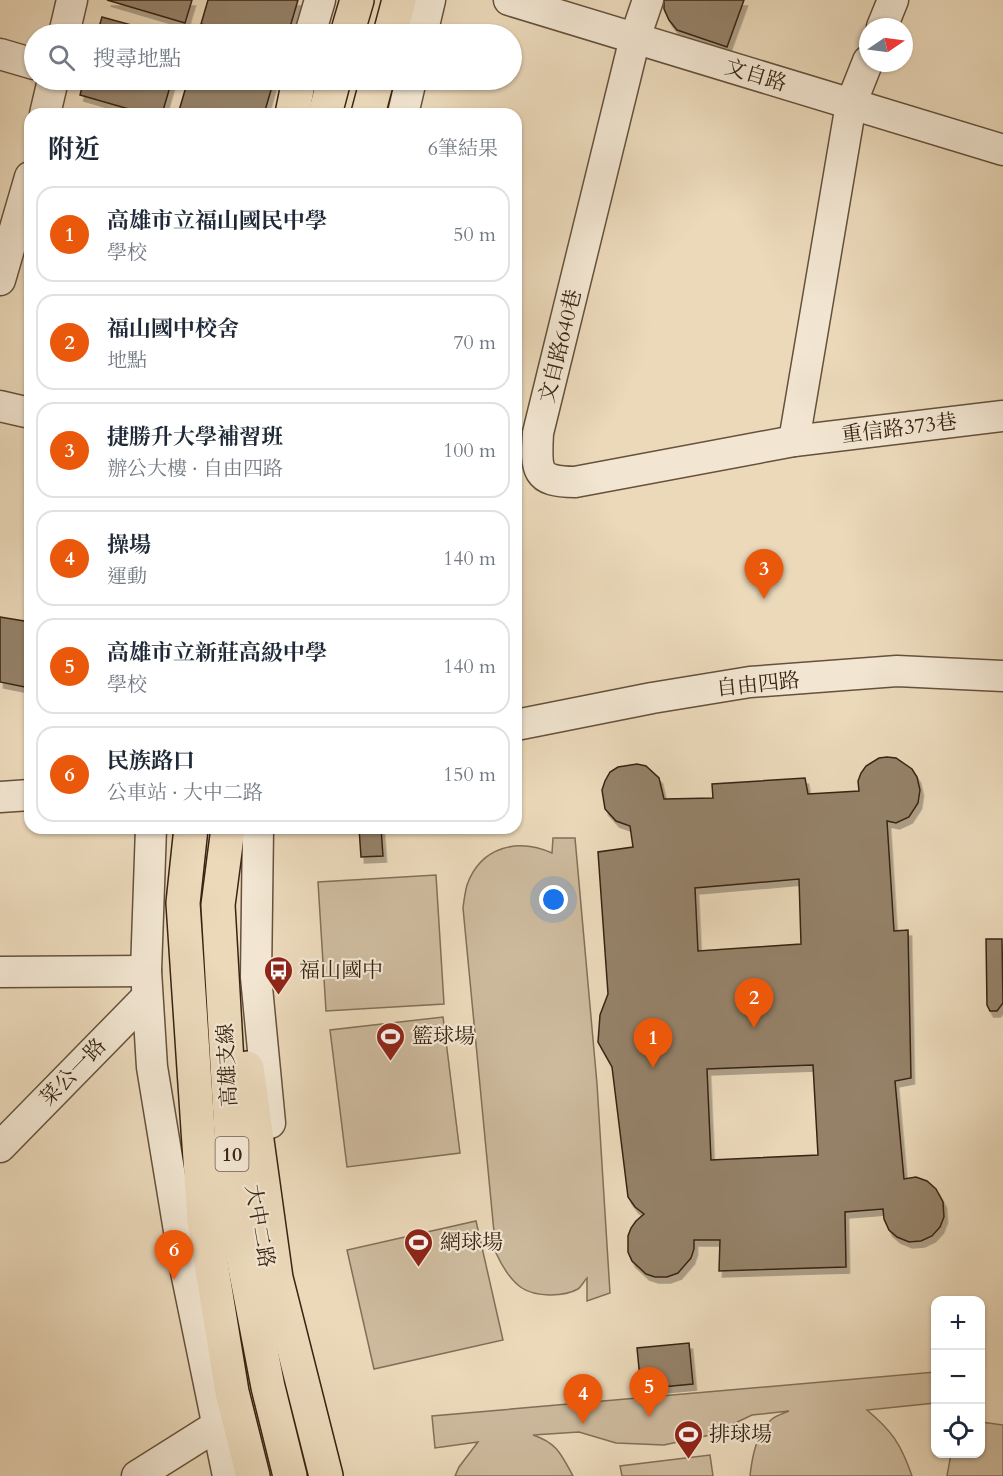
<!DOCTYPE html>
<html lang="zh-TW">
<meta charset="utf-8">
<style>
body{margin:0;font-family:Cardo,"Noto Serif TC",serif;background:#f2f2f3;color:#1f2937}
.controls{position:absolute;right:18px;bottom:18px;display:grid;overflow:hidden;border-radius:12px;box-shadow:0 2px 4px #0004}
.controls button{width:54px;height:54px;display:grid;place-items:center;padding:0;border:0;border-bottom:2px solid #e0e1e3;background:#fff;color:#1f2937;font:30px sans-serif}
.compass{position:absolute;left:859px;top:18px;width:54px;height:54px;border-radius:50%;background:#fff;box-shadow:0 2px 4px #0004;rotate:77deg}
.you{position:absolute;left:554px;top:900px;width:21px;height:21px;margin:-15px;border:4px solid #fff;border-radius:50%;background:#1a73e8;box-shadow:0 0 0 9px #1a73e833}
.badge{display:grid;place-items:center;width:39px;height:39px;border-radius:50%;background:#ea580c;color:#fff;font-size:20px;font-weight:700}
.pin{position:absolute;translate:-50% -50px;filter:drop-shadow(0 2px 3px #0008)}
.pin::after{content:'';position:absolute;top:32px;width:21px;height:18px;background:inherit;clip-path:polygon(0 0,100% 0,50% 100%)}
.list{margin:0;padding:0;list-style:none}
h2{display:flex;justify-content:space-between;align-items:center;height:78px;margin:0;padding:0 24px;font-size:26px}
h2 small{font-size:20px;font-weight:400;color:#747a83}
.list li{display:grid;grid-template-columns:39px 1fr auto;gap:18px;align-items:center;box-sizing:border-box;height:96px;margin:0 12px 12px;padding:0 12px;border:2px solid #e0e1e3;border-radius:18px}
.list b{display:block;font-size:22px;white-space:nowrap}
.list p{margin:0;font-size:20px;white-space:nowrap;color:#747a83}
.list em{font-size:20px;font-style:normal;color:#747a83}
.icon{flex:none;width:33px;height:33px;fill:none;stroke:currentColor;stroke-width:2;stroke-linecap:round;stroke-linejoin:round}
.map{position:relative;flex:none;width:1003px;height:1476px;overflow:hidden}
.search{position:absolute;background:#fff;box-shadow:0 2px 4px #0004;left:24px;top:24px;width:498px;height:66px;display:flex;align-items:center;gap:15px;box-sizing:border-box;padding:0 21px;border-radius:33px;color:#747a83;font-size:22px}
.panel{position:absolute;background:#fff;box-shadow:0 2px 4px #0004;left:24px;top:108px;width:498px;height:726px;border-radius:18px}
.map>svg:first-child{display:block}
</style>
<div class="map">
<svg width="1003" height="1476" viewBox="0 0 1003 1476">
<defs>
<filter id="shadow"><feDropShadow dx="3.5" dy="6" stdDeviation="0" flood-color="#0004"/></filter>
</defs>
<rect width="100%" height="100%" fill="#ebd9ba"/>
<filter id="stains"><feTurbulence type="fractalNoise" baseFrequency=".00333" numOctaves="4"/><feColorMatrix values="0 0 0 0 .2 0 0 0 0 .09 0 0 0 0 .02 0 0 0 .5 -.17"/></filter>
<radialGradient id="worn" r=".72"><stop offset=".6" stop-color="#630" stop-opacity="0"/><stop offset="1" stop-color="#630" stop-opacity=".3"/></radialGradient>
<g fill="#cdba9d" stroke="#826f58" stroke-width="1.5">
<path d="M 553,838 L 575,838 L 597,1084 L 610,1293 L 587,1301 L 587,1278 C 584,1281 581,1287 578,1289 C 564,1297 535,1297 522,1288 C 510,1280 502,1266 496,1253 L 463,908 C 464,900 465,892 467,885 C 481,846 518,838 552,853 Z"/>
<polygon points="436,875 444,1004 326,1011 318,882"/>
<polygon points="443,1017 460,1153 347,1167 330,1030"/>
<polygon points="476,1221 503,1340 374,1369 347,1250"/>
<path d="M 935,1372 L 935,1403 L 867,1410 C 892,1431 901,1444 912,1476 L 750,1476 C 752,1457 757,1431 772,1419 C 777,1415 785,1413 789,1411 L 752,1415 L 710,1435 L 664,1445 L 616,1443 L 579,1432 L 533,1435 C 557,1443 561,1454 573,1476 L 455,1476 L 459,1467 L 478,1442 L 435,1448 L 432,1416 Z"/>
<polygon points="981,1422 1003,1425 1003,1476 947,1476 951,1454 980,1454"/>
<polygon points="710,1455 713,1476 622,1476 620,1466"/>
</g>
<g fill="#958269" stroke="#382412" stroke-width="1.5" fill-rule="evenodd" filter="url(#shadow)">
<polygon points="107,0 192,0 185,23"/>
<polygon points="208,0 298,0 288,34 240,34 201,24"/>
<polygon points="664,0 744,0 727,47 677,30 669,20 664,9"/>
<polygon points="102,17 164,34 97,34"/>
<polygon points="84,80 172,80 162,114 146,114 80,95"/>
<polygon points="188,80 274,80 264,114 178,114"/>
<polygon points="0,617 30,622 30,688 0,682"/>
<polygon points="30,696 30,725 25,724"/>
<path d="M 887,757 L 896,758 L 912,769 L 917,777 L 920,790 L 918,803 L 909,817 L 896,823 L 887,821 L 894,931 L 908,930 L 911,1078 L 895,1081 L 904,1179 L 916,1177 L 927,1181 L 936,1189 L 943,1202 L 944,1217 L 940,1227 L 932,1236 L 921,1241 L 909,1242 L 897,1237 L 889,1230 L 884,1219 L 883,1209 L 845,1212 L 846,1267 L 719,1271 L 720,1240 L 694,1240 L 694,1249 L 691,1258 L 678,1273 L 667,1277 L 655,1277 L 646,1274 L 632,1261 L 628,1252 L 628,1236 L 631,1228 L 636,1221 L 644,1214 L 635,1207 L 628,1197 L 612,1067 L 598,1042 L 600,1015 L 608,994 L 598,852 L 633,847 L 630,826 L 616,821 L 605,809 L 602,790 L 605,781 L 610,772 L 618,767 L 637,764 L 646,766 L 659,778 L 664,799 L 713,798 L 712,784 L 805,778 L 808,794 L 859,791 L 858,781 L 861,773 L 866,766 L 879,758 ZM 799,879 L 801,944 L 698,951 L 695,888 ZM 813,1065 L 818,1155 L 711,1160 L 707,1069 Z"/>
<polygon points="359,828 381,828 383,856 361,857"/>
<polygon points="986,939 1002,939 1003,1003 997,1011 990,1011 987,1005"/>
<polygon points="689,1343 693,1384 641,1389 637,1348"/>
</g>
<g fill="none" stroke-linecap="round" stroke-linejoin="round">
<defs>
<g id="minor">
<polyline points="509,0 1003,150"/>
<path d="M 648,0 L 635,38 L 538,433 C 536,470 535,482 575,482 L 794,441 L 1003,416"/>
<polyline points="882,27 893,0"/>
<polyline points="64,34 72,0"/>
<polyline points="310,34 320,0"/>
<polyline points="422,34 430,0"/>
<polyline points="0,54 34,64"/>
<polyline points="45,114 53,80"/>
<polyline points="403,114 411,80"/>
<polyline points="0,280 30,177"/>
<polyline points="0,406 30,413"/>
<polyline points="794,441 851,104 868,61"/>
<polyline points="516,725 652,698 750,682 897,671 1003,676"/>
<polyline points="0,797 30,795"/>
<polyline points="151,828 146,971 152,1067 185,1267 228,1476"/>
<polyline points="258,828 256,977 270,1123"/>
<polyline points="0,972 146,971"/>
<polyline points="0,1147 147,997"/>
<polyline points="137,1476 218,1425"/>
</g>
<g id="highway">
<polyline points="347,34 357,0"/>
<polyline points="390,34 399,0"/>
<polyline points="292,114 299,80"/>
<polyline points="325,114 334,80"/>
<polyline points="368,114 377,80"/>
<polyline points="191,828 183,903 204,1220 232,1392 253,1476"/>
<polyline points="228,828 218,905 236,1221 268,1387 290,1476"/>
<polyline points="247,1068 276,1278 326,1476"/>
</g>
</defs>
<use href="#minor" stroke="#65513c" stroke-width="33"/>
<use href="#highway" stroke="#382412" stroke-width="36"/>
<use href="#minor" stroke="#f2e6d2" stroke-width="30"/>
<use href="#highway" stroke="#ebd9ba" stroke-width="33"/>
</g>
<defs>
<symbol id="bus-pin" viewBox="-11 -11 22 30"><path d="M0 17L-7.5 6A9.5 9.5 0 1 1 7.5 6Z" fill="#8f2418" stroke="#f2e6d2"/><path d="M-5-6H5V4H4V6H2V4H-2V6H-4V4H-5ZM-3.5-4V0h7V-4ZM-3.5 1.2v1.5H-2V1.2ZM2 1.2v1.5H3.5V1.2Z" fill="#fff"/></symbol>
<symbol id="stadium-pin" viewBox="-11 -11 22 30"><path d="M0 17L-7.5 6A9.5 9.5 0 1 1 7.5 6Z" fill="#8f2418" stroke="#f2e6d2"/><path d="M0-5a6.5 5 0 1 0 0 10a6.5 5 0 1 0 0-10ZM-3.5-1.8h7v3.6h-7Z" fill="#fff"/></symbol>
</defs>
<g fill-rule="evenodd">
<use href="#bus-pin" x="262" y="954" width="33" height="45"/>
<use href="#stadium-pin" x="374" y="1020" width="33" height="45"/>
<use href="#stadium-pin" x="402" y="1226" width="33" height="45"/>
<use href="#stadium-pin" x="672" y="1418" width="33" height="45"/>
</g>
<g text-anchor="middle" stroke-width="4.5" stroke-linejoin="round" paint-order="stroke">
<rect fill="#f2e6d2" stroke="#705e4c" stroke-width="1.5" x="215.5" y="1137" width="33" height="34" rx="4.5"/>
<g font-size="20" font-weight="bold" fill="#382412">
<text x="232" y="1161">10</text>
</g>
<g font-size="21" fill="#382412" stroke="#f2e6d2">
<text transform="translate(756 75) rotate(17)" y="7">文自路</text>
<text transform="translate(560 346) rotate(-76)" y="7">文自路640巷</text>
<text transform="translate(899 428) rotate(-7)" y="7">重信路373巷</text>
<text transform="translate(758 684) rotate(-6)" y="7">自由四路</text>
<text transform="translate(227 1065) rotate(-93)" y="7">高雄支線</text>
<text transform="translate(73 1072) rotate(-46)" y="7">菜公一路</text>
<text transform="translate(260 1226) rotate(80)" y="7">大中二路</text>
</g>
<g font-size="21" fill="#382412" stroke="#f2e6d2" text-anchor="start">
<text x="299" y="977">福山國中</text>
<text x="412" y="1043">籃球場</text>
<text x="440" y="1249">網球場</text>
<text x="709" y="1441">排球場</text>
</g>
</g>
<rect width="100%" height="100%" filter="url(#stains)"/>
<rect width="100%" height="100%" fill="url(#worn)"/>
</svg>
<div class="controls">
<button>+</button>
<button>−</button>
<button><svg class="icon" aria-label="locate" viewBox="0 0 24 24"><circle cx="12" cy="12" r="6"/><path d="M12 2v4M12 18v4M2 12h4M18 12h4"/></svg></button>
</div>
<svg class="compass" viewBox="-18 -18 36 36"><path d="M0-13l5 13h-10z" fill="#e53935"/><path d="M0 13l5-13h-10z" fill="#747a83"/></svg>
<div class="you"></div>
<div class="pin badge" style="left:653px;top:1068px">1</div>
<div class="pin badge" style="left:754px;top:1028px">2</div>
<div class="pin badge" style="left:764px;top:599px">3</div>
<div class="pin badge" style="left:583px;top:1424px">4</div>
<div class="pin badge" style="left:649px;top:1417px">5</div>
<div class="pin badge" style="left:174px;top:1280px">6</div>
<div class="search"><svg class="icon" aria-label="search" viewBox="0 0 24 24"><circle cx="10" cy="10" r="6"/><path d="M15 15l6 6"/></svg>搜尋地點</div>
<section class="panel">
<h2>附近<small>6筆結果</small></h2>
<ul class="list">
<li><span class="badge">1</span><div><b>高雄市立福山國民中學</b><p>學校</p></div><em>50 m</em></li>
<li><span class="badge">2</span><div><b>福山國中校舍</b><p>地點</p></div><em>70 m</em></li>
<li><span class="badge">3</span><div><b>捷勝升大學補習班</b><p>辦公大樓 · 自由四路</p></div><em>100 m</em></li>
<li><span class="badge">4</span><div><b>操場</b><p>運動</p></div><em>140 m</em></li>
<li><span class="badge">5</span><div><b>高雄市立新莊高級中學</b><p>學校</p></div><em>140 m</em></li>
<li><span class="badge">6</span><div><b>民族路口</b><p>公車站 · 大中二路</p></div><em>150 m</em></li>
</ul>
</section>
</div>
